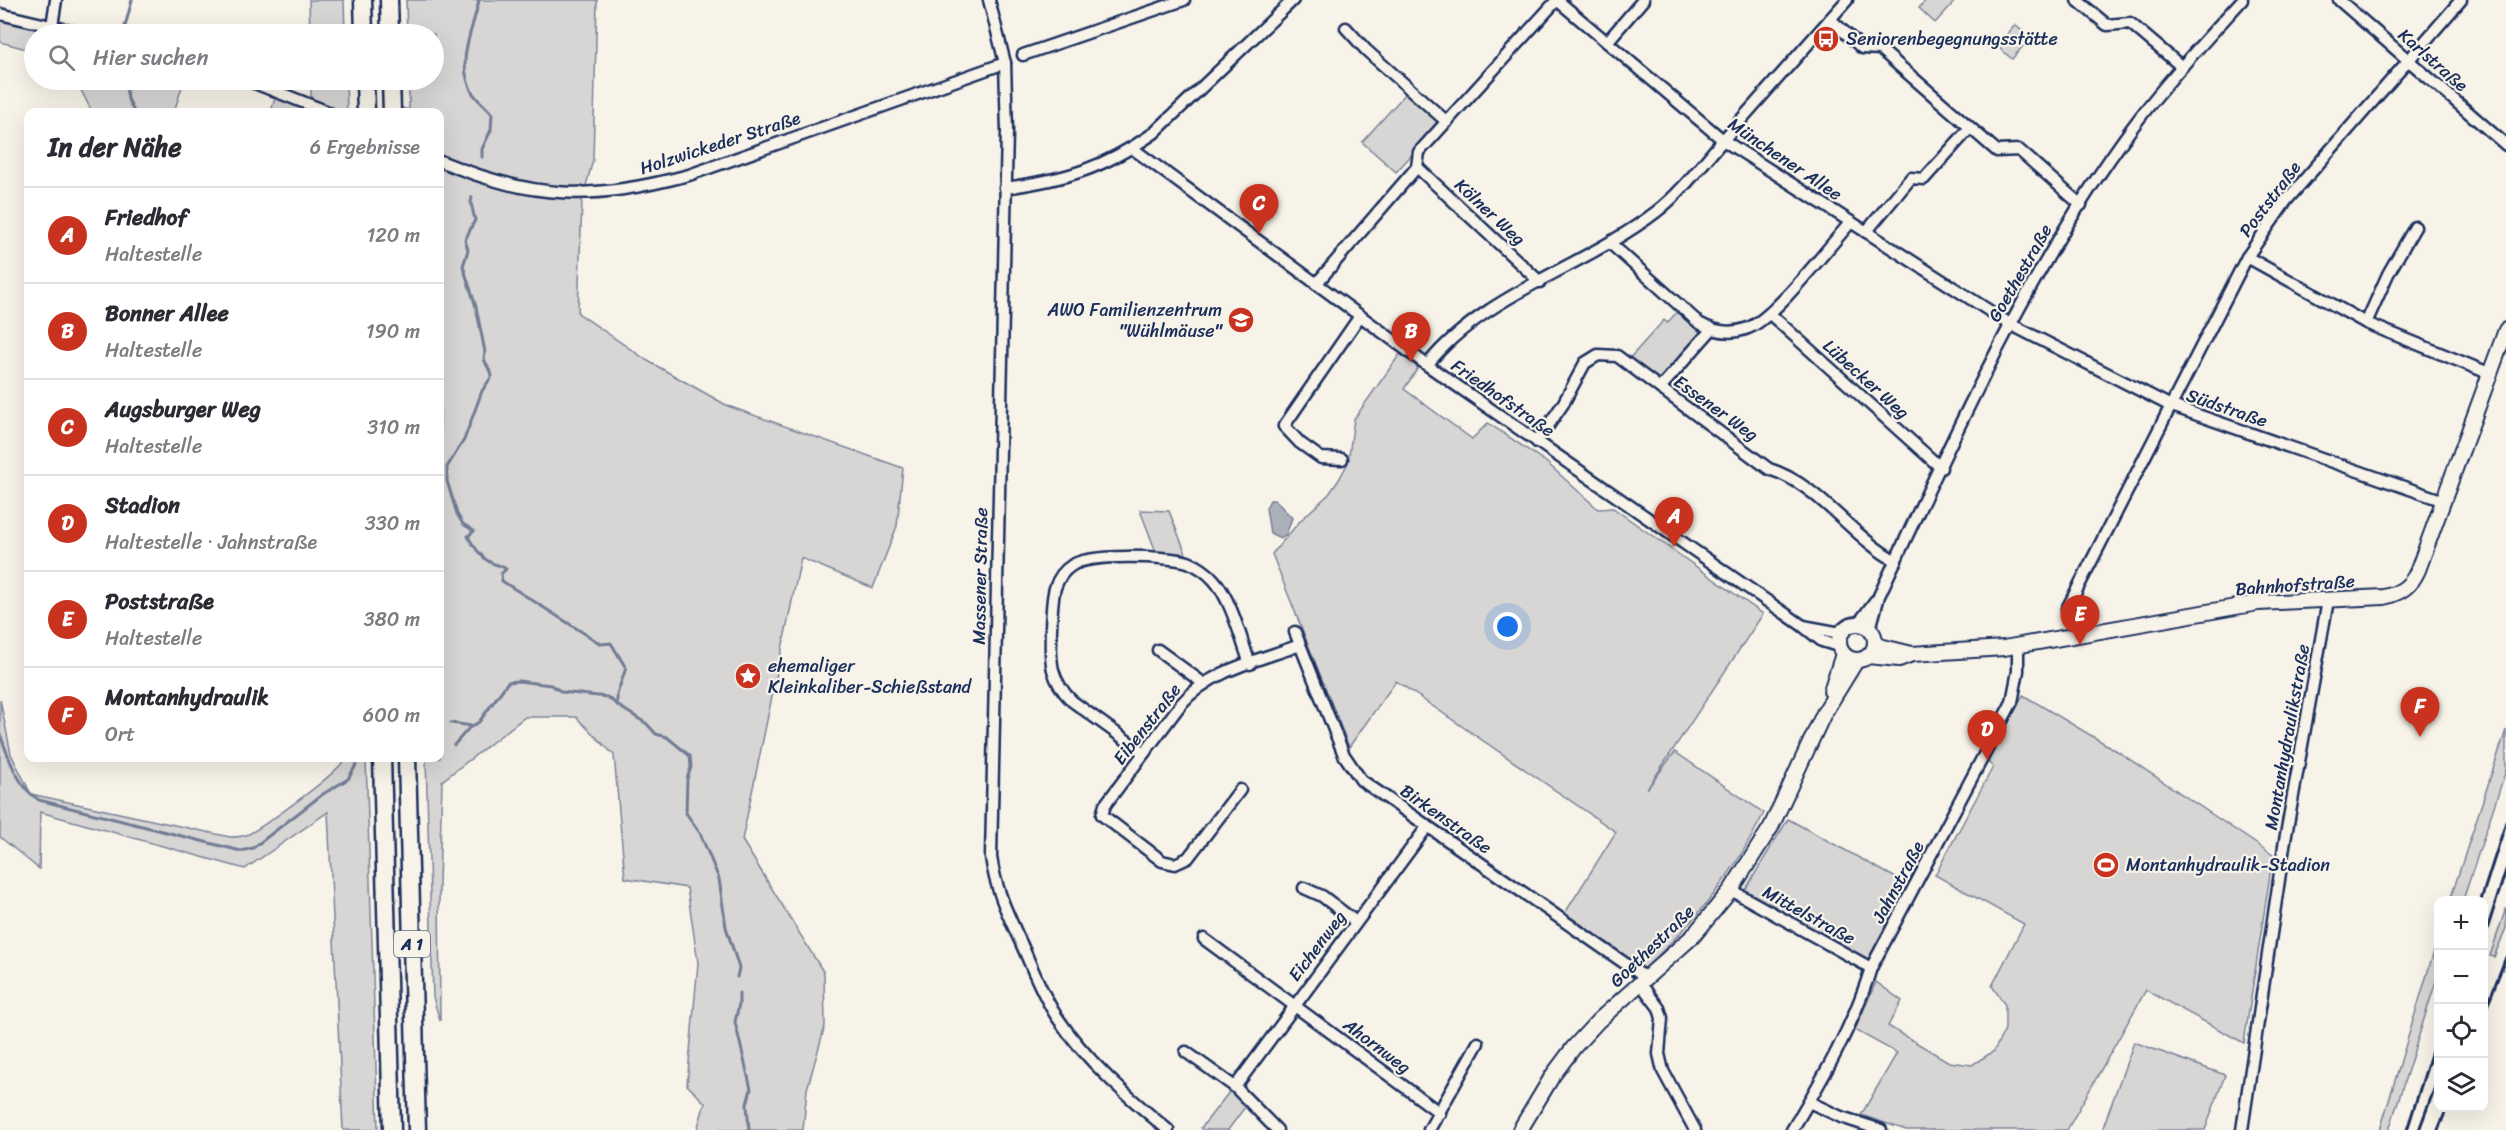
<!DOCTYPE html>
<html lang="de">
<meta charset="utf-8">
<style>
body{margin:0;font-family:Sriracha,sans-serif;background:#f2f2f3;color:#2b2b33}
.controls{position:absolute;right:18px;bottom:18px;display:grid;overflow:hidden;border-radius:12px;box-shadow:0 6px 24px #0002}
.controls button{width:54px;height:54px;display:grid;place-items:center;padding:0;border:0;border-bottom:2px solid #e1e1e2;background:#fff;color:#2b2b33;font:30px sans-serif}
.you{position:absolute;left:1508px;top:627px;width:21px;height:21px;margin:-15px;border:4px solid #fff;border-radius:50%;background:#1a73e8;box-shadow:0 0 0 9px #1a73e833}
.badge{display:grid;place-items:center;width:39px;height:39px;border-radius:50%;background:#c8321e;color:#fff;font-size:20px;font-weight:700}
.pin{position:absolute;translate:-50% -50px;filter:drop-shadow(0 2px 3px #0008)}
.pin::after{content:'';position:absolute;top:32px;width:21px;height:18px;background:inherit;clip-path:polygon(0 0,100% 0,50% 100%)}
.list{margin:0;padding:0;list-style:none}
h2{display:flex;justify-content:space-between;align-items:center;height:78px;margin:0;padding:0 24px;font-size:26px}
h2 small{font-size:20px;font-weight:400;color:#7c7c81}
.list li{display:grid;grid-template-columns:39px 1fr auto;gap:18px;align-items:center;box-sizing:border-box;height:96px;padding:0 24px;border-top:2px solid #e1e1e2}
.list b{display:block;font-size:22px;white-space:nowrap}
.list p{margin:0;font-size:20px;white-space:nowrap;color:#7c7c81}
.list em{font-size:20px;font-style:normal;color:#7c7c81}
.icon{flex:none;width:33px;height:33px;fill:none;stroke:currentColor;stroke-width:2;stroke-linecap:round;stroke-linejoin:round}
.map{position:relative;flex:none;width:2506px;height:1130px;overflow:hidden}
.search{position:absolute;background:#fff;box-shadow:0 6px 24px #0002;left:24px;top:24px;width:420px;height:66px;display:flex;align-items:center;gap:15px;box-sizing:border-box;padding:0 21px;border-radius:33px;color:#7c7c81;font-size:22px}
.panel{position:absolute;background:#fff;box-shadow:0 6px 24px #0002;left:24px;top:108px;width:420px;height:654px;border-radius:12px}
.map>svg:first-child{display:block}
</style>
<div class="map">
<svg width="2506" height="1130" viewBox="0 0 2506 1130">
<rect width="100%" height="100%" fill="#f7f3e8"/>
<filter id="ink" filterUnits="userSpaceOnUse"><feTurbulence type="fractalNoise" baseFrequency=".0167" numOctaves="2"/><feDisplacementMap in="SourceGraphic" scale="12" xChannelSelector="R" yChannelSelector="G"/><feConvolveMatrix kernelMatrix="1 2 1 2 8 2 1 2 1" color-interpolation-filters="sRGB"/></filter>
<g filter="url(#ink)">
<g fill="#d7d6d4" stroke="#798299" stroke-width="1.5">
<polygon points="309,0 344,0 345,34 310,34"/>
<polygon points="406,0 597,0 593,160 582,200 578,313 648,361 728,406 903,468 897,526 873,588 801,558 742,840 824,973 825,1026 807,1089 803,1130 697,1130 705,1103 687,1085 698,963 687,888 625,878 614,755 576,717 525,717 442,781 439,884 440,1021 433,997 426,758 440,758 440,112 392,112 392,105 409,110 409,80 434,80 434,34 407,34"/>
<polygon points="1926,0 1956,0 1935,23 1919,8"/>
<polygon points="0,10 85,34 34,34 34,51 0,42"/>
<polygon points="2015,25 2030,38 2012,59 1997,46"/>
<polygon points="76,80 184,80 174,112 92,112"/>
<polygon points="311,80 346,80 347,112 271,112 277,91 311,104"/>
<polygon points="1407,92 1441,123 1396,172 1362,142"/>
<polygon points="1677,312 1700,331 1700,336 1662,379 1656,379 1629,359 1664,320 1667,323"/>
<path d="M 1400,354 L 1418,368 L 1404,389 L 1472,439 L 1488,423 L 1546,462 L 1598,509 L 1613,508 L 1763,614 L 1647,789 L 1675,752 L 1764,813 C 1732,878 1696,920 1644,969 L 1565,913 L 1616,832 L 1396,681 L 1349,747 L 1272,554 L 1300,521 L 1329,494 L 1338,481 L 1348,463 L 1354,419 Z"/>
<polygon points="1140,510 1169,511 1186,554 1156,552"/>
<polygon points="2023,695 2117,751 2273,855 2244,1043 2146,990 2067,1130 1906,1130 1861,1115 1897,1053 1855,1030 1876,982 1902,1001 1888,1026 1949,1062 1972,1065 1994,1051 2005,1029 2005,1005 1992,986 2024,924 1935,875 1993,767 1987,761"/>
<path d="M 0,699 L 11,754 L 31,794 L 230,837 C 236,837 243,837 249,834 C 265,825 341,772 345,758 L 366,758 L 378,1130 L 343,1130 L 328,812 L 245,869 L 40,812 L 39,869 L 0,837 Z"/>
<polygon points="2506,730 2506,770 2463,900 2450,900"/>
<polygon points="1788,819 1909,885 1867,961 1744,892"/>
<polygon points="2506,908 2506,928 2494,957 2490,956"/>
<polygon points="2438,938 2438,975 2389,1130 2380,1130"/>
<polygon points="2134,1042 2225,1075 2205,1130 2102,1130"/>
<polygon points="1230,1091 1245,1107 1228,1130 1203,1130 1201,1128"/>
</g>
<polygon fill="#acb0b9" stroke="#727c95" stroke-width="1.5" points="1270,500 1275,500 1292,518 1286,535 1280,538 1270,533 1266,508"/>
<g fill="none" stroke-linecap="round" stroke-linejoin="round">
<g stroke="#727c95" stroke-width="3">
<path d="M 479,0 C 473,31 456,58 471,90 C 475,99 486,106 492,114 L 491,130 L 482,149 L 482,157"/>
<polyline points="123,34 132,0"/>
<polyline points="125,80 128,99 134,112"/>
<path d="M 472,197 L 471,203 L 475,220 L 465,240 L 468,250 L 463,266 L 476,307 L 485,352 L 484,359 L 492,376 L 482,391 L 464,440 L 447,467 L 447,481 L 457,514 L 463,524 L 474,531 L 468,536 C 471,543 484,561 492,563 C 498,566 500,564 506,569 L 501,574 L 502,581 L 601,644 L 611,643 L 626,668 L 617,694 L 617,705 L 647,724 L 656,734 L 667,737 L 690,756 L 691,767 L 687,779 L 686,813 L 700,833 L 719,879 L 726,927 L 739,968 L 737,977"/>
<polyline points="451,723 472,726"/>
<path d="M 0,734 C 8,756 18,788 39,800 L 241,851 L 253,848 L 323,794 L 348,779 L 356,765"/>
<polyline points="454,745 469,728 479,722 508,682 518,681 551,685 562,692 607,697 615,703"/>
<polyline points="739,993 739,1004 735,1022 751,1089 747,1104 749,1130"/>
</g>
<defs>
<g id="minor">
<path d="M 989,0 L 1005,63 L 1007,131 L 991,857 C 995,888 1008,915 1021,943 C 1032,967 1042,995 1057,1017 C 1087,1062 1126,1095 1168,1130"/>
<polyline points="1557,0 1723,140 2010,324 2169,405 2444,501"/>
<polyline points="2077,0 2107,25 2130,23 2182,67"/>
<polyline points="2339,0 2506,145"/>
<polyline points="0,14 85,34"/>
<polyline points="1830,19 1862,48 1880,49 1997,151 2019,150 2081,205"/>
<polyline points="52,26 56,0"/>
<polyline points="1346,28 1366,50 1447,122"/>
<polyline points="1607,42 1643,0"/>
<polyline points="1023,55 1184,0"/>
<polyline points="247,80 328,112"/>
<polyline points="1132,148 1427,365 1803,626 1822,641 1838,646"/>
<path d="M 440,161 C 535,200 590,201 689,175 L 1005,63"/>
<polyline points="1417,167 1540,282"/>
<path d="M 1005,188 C 1067,179 1102,169 1154,133 L 1293,0"/>
<polyline points="1866,232 1911,178 1924,179 1969,129"/>
<path d="M 1610,243 L 1699,323 C 1715,332 1731,335 1748,328 C 1774,319 1829,246 1851,222"/>
<polyline points="2247,257 2366,323 2491,374"/>
<polyline points="1316,284 1417,167 1419,152 1557,0"/>
<polyline points="1770,314 1941,468"/>
<polyline points="2366,323 2388,274 2415,227"/>
<path d="M 1427,365 C 1485,293 1583,268 1656,212 C 1682,192 1702,164 1724,139 C 1765,93 1806,46 1847,0"/>
<polyline points="1660,388 1711,330"/>
<path d="M 1537,442 L 1563,404 L 1585,363 L 1598,355 L 1617,356 L 1769,469 C 1819,484 1850,536 1896,561"/>
<polyline points="1342,459 1321,458 1300,443 1284,426 1360,316"/>
<polyline points="2067,609 2247,257 2286,201 2461,0"/>
<polyline points="1858,624 1875,601"/>
<polyline points="1803,626 1841,633"/>
<path d="M 1870,629 L 1879,596 C 1953,438 2028,269 2132,128 C 2165,83 2204,42 2242,0"/>
<polyline points="1295,632 1344,755 1361,780 1646,978"/>
<polyline points="1158,650 1203,683"/>
<path d="M 1144,753 L 1072,701 C 1063,692 1056,682 1053,670 C 1049,655 1051,602 1055,588 C 1058,579 1063,571 1071,566 C 1087,553 1168,556 1188,562 C 1198,566 1207,572 1214,580 C 1231,599 1241,639 1250,664"/>
<path d="M 1240,790 L 1188,858 L 1175,864 L 1162,861 L 1102,815 L 1105,805 L 1181,704 C 1210,670 1260,660 1300,645"/>
<polyline points="1304,888 1322,896 1356,922"/>
<polyline points="1731,890 1871,968"/>
<polyline points="1204,939 1440,1113"/>
<polyline points="1640,983 1659,1008 1662,1018 1659,1054 1663,1071 1695,1130"/>
<polyline points="1186,1052 1235,1087 1277,1130"/>
<polyline points="1235,1087 1427,827"/>
<polyline points="1809,1102 1841,1117 1881,1130"/>
<polyline points="1429,1130 1478,1043"/>
<path d="M 1792,1130 C 1823,1078 1853,1027 1871,968 L 2012,702 L 2018,671 L 2018,645"/>
<polyline points="2242,1130 2284,846 2328,600"/>
</g>
<g id="major">
<circle cx="1857" cy="642" r="18"/>
<polyline points="1875,645 1912,654"/>
<path d="M 1868,656 L 1899,659 L 1912,654 L 2004,648 L 2258,603 L 2384,597 C 2401,593 2411,586 2418,570 L 2506,330"/>
<polyline points="1831,691 1843,654"/>
<polyline points="1520,1130 1553,1075 1574,1047 1598,1021 1693,936 1731,890 1771,827 1824,713 1856,661"/>
</g>
<g id="highway">
<polyline points="363,0 364,34"/>
<polyline points="389,0 390,34"/>
<polyline points="365,80 366,112"/>
<polyline points="391,80 392,112"/>
<polyline points="382,758 392,1130"/>
<polyline points="407,758 417,1130"/>
</g>
</defs>
<use href="#minor" stroke="#1b2f5e" stroke-width="15"/>
<use href="#major" stroke="#1b2f5e" stroke-width="18"/>
<use href="#highway" stroke="#1b2f5e" stroke-width="21"/>
<use href="#minor" stroke="#f7f3e8" stroke-width="10"/>
<use href="#major" stroke="#f7f3e8" stroke-width="14"/>
<use href="#highway" stroke="#f7f3e8" stroke-width="16"/>
<g stroke="#1b2f5e" stroke-width="3">
<polyline points="2481,900 2506,822"/>
<polyline points="2484,939 2506,870"/>
<polyline points="2484,1014 2506,957"/>
<polyline points="2407,1130 2438,1032"/>
<polyline points="2419,1130 2438,1079"/>
<polyline points="2438,1130 2447,1108"/>
</g>
</g>
</g>
<defs>
<symbol id="bus-disc" viewBox="-11 -11 22 22"><circle r="9.5" fill="#c8321e" stroke="#f7f3e8"/><path d="M-5-6H5V4H4V6H2V4H-2V6H-4V4H-5ZM-3.5-4V0h7V-4ZM-3.5 1.2v1.5H-2V1.2ZM2 1.2v1.5H3.5V1.2Z" fill="#fff"/></symbol>
<symbol id="school-disc" viewBox="-11 -11 22 22"><circle r="9.5" fill="#c8321e" stroke="#f7f3e8"/><path d="M0-5L7-2L0 1L-7-2ZM-4 1L0 2.5L4 1V4Q0 6-4 4Z" fill="#fff"/></symbol>
<symbol id="sight-disc" viewBox="-11 -11 22 22"><circle r="9.5" fill="#c8321e" stroke="#f7f3e8"/><path d="M0-6L1.8-2.2L6-1.7L2.9 1.2L3.7 5.4L0 3.3L-3.7 5.4L-2.9 1.2L-6-1.7L-1.8-2.2Z" fill="#fff"/></symbol>
<symbol id="stadium-disc" viewBox="-11 -11 22 22"><circle r="9.5" fill="#c8321e" stroke="#f7f3e8"/><path d="M0-5a6.5 5 0 1 0 0 10a6.5 5 0 1 0 0-10ZM-3.5-1.8h7v3.6h-7Z" fill="#fff"/></symbol>
</defs>
<g fill-rule="evenodd">
<use href="#bus-disc" x="1811" y="24" width="30" height="30"/>
<use href="#school-disc" x="1226" y="305" width="30" height="30"/>
<use href="#sight-disc" x="733" y="661" width="30" height="30"/>
<use href="#stadium-disc" x="2091" y="850" width="30" height="30"/>
</g>
<g text-anchor="middle" stroke-width="4.5" stroke-linejoin="round" paint-order="stroke">
<rect fill="#f7f3e8" stroke="#5d6a87" stroke-width="1.5" x="394" y="931" width="36" height="26" rx="4.5"/>
<g font-size="16" font-weight="bold" fill="#1b2f5e">
<text x="412" y="950">A 1</text>
</g>
<g font-size="18" fill="#1b2f5e" stroke="#f7f3e8" text-anchor="start">
<text x="1846" y="45">Seniorenbegegnungsstätte</text>
<text x="1222" y="316" text-anchor="end">AWO Familienzentrum<tspan x="1222" dy="21">"Wühlmäuse"</tspan></text>
<text x="768" y="672">ehemaliger<tspan x="768" dy="21">Kleinkaliber-Schießstand</tspan></text>
<text x="2126" y="871">Montanhydraulik-Stadion</text>
</g>
<g font-size="18" fill="#1b2f5e" stroke="#f7f3e8">
<text transform="translate(2433 60) rotate(41)" y="6">Karlstraße</text>
<text transform="translate(720 143) rotate(-18)" y="6">Holzwickeder Straße</text>
<text transform="translate(1785 159) rotate(34)" y="6">Münchener Allee</text>
<text transform="translate(2270 199) rotate(-53)" y="6">Poststraße</text>
<text transform="translate(1490 212) rotate(43)" y="6">Kölner Weg</text>
<text transform="translate(2020 273) rotate(-60)" y="6">Goethestraße</text>
<text transform="translate(1866 379) rotate(42)" y="6">Lübecker Weg</text>
<text transform="translate(1503 398) rotate(35)" y="6">Friedhofstraße</text>
<text transform="translate(1716 408) rotate(36)" y="6">Essener Weg</text>
<text transform="translate(2227 408) rotate(19)" y="6">Südstraße</text>
<text transform="translate(980 576) rotate(-89)" y="6">Massener Straße</text>
<text transform="translate(2295 585) rotate(-4)" y="6">Bahnhofstraße</text>
<text transform="translate(1147 724) rotate(-52)" y="6">Eibenstraße</text>
<text transform="translate(2287 737) rotate(-80)" y="6">Montanhydraulikstraße</text>
<text transform="translate(1446 819) rotate(35)" y="6">Birkenstraße</text>
<text transform="translate(1898 882) rotate(-62)" y="6">Jahnstraße</text>
<text transform="translate(1809 915) rotate(29)" y="6">Mittelstraße</text>
<text transform="translate(1317 946) rotate(-53)" y="6">Eichenweg</text>
<text transform="translate(1652 946) rotate(-44)" y="6">Goethestraße</text>
<text transform="translate(1377 1046) rotate(37)" y="6">Ahornweg</text>
</g>
</g>
</svg>
<div class="controls">
<button>+</button>
<button>−</button>
<button><svg class="icon" aria-label="locate" viewBox="0 0 24 24"><circle cx="12" cy="12" r="6"/><path d="M12 2v4M12 18v4M2 12h4M18 12h4"/></svg></button>
<button><svg class="icon" aria-label="layers" viewBox="0 0 24 24"><path d="M12 4l9 5-9 5-9-5zM3 14l9 5 9-5"/></svg></button>
</div>
<div class="you"></div>
<div class="pin badge" style="left:1674px;top:547px">A</div>
<div class="pin badge" style="left:1411px;top:362px">B</div>
<div class="pin badge" style="left:1259px;top:234px">C</div>
<div class="pin badge" style="left:1987px;top:760px">D</div>
<div class="pin badge" style="left:2080px;top:645px">E</div>
<div class="pin badge" style="left:2420px;top:737px">F</div>
<div class="search"><svg class="icon" aria-label="search" viewBox="0 0 24 24"><circle cx="10" cy="10" r="6"/><path d="M15 15l6 6"/></svg>Hier suchen</div>
<section class="panel">
<h2>In der Nähe<small>6 Ergebnisse</small></h2>
<ul class="list">
<li><span class="badge">A</span><div><b>Friedhof</b><p>Haltestelle</p></div><em>120 m</em></li>
<li><span class="badge">B</span><div><b>Bonner Allee</b><p>Haltestelle</p></div><em>190 m</em></li>
<li><span class="badge">C</span><div><b>Augsburger Weg</b><p>Haltestelle</p></div><em>310 m</em></li>
<li><span class="badge">D</span><div><b>Stadion</b><p>Haltestelle · Jahnstraße</p></div><em>330 m</em></li>
<li><span class="badge">E</span><div><b>Poststraße</b><p>Haltestelle</p></div><em>380 m</em></li>
<li><span class="badge">F</span><div><b>Montanhydraulik</b><p>Ort</p></div><em>600 m</em></li>
</ul>
</section>
</div>
